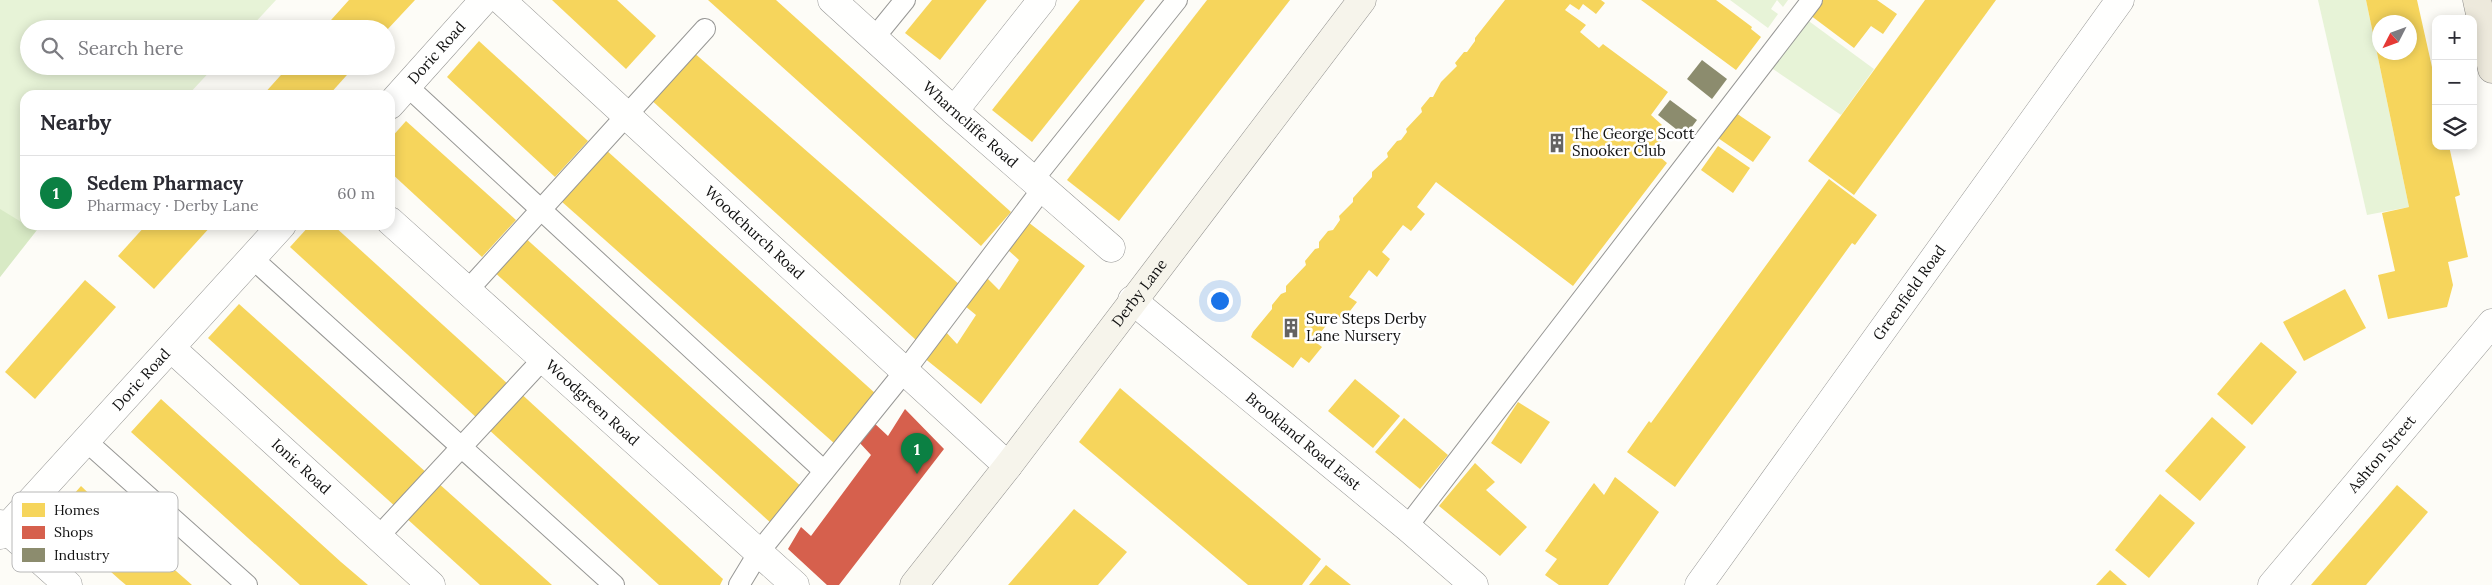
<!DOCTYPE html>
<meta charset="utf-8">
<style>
body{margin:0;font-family:Lora,serif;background:#f2f2f3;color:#2b2b33}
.controls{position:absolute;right:15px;top:15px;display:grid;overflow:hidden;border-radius:10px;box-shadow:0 2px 12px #0003}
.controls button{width:45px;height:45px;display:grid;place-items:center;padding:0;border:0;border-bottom:1px solid #e1e1e2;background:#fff;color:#2b2b33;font:25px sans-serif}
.compass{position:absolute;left:2372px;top:15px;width:45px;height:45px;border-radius:50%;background:#fff;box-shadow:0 2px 12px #0003;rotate:228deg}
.you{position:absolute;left:1219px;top:300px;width:18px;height:18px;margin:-12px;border:4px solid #fff;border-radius:50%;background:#1a73e8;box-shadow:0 0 0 8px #1a73e833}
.badge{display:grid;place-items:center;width:32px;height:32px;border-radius:50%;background:#0b8043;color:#fff;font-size:16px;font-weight:700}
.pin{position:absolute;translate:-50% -41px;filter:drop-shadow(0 1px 2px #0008)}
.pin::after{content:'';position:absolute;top:26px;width:18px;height:15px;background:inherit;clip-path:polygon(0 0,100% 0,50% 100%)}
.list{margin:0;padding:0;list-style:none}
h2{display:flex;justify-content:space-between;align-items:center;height:65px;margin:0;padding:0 20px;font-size:21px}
h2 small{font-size:16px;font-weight:400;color:#7c7c81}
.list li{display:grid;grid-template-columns:32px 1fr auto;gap:15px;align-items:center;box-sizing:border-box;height:75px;padding:0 20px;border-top:1px solid #e1e1e2}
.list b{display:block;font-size:19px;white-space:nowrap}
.list p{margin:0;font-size:16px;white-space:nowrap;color:#7c7c81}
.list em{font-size:16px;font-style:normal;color:#7c7c81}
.icon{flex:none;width:28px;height:28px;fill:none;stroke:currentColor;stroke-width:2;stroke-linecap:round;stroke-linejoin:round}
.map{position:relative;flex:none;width:2492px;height:585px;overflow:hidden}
.search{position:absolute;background:#fff;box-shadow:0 2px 12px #0003;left:20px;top:20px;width:375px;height:55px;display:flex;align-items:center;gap:12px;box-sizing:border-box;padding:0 18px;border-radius:28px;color:#7c7c81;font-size:19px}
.panel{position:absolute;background:#fff;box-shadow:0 2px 12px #0003;left:20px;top:90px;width:375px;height:140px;border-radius:15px}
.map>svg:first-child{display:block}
</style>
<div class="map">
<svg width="2492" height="585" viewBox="0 0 2492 585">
<rect width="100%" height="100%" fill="#fdfcf7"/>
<g fill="#e7f3d7">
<polygon points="0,0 276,0 249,29 29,29 29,66 215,66 188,95 25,95 25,225 41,225 0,277"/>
<polygon points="1730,0 1788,0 1783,7 1777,0 1771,9 1778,14 1768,28"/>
<polygon points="2318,0 2366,0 2409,207 2367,215"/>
<polygon points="1806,19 1874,69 1841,115 1770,67"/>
</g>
<polygon fill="#d8eac5" points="0,209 36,231 0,277"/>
<g fill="#f6d55c" fill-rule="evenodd">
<polygon points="349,0 415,0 386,31 386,29 323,29"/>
<polygon points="552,0 617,0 656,36 626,69"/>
<polygon points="708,0 776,0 1011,212 981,246"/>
<polygon points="932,0 987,0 940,60 905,33"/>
<polygon points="1080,0 1145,0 1032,142 992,110"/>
<polygon points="1207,0 1290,0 1119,221 1067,180"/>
<polygon points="1505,0 1601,0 1605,3 1596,14 1583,4 1579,10 1570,4 1565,10 1586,25 1580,32 1599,48 1603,44 1668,92 1651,115 1662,125 1657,132 1664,138 1653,151 1667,163 1573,286 1436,182 1417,207 1425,214 1411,231 1403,225 1382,252 1390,259 1377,277 1369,270 1349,297 1357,302 1343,320 1335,314 1314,341 1322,347 1309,363 1301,357 1293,368 1251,337 1253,332 1272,309 1272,305 1281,294 1286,292 1286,286 1306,265 1305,261 1315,249 1319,248 1319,242 1328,231 1333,230 1340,220 1339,216 1353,202 1353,198 1372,177 1372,172 1388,157 1387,153 1397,141 1401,140 1407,132 1406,129 1422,112 1421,108 1430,97 1433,97 1441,82 1457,66 1455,63 1464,52 1467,52 1475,41 1475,38"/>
<polygon points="1641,0 1716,0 1752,27 1751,29 1761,37 1736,70"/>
<polygon points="1821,0 1877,0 1897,14 1883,34 1871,26 1854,48 1810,15"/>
<polygon points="1925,0 1996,0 1854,195 1808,161"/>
<path d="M 2366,0 L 2417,0 L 2436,85 L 2436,146 L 2449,146 L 2460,195 L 2455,197 L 2468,257 L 2448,262 L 2453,285 L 2447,307 L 2388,319 L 2378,275 L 2395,271 L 2382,213 L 2409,207 ZM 2380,22 L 2410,22 L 2410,52 L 2380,52 Z"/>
<polygon points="479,41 588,141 555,177 447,77"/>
<polygon points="692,51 960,285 916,340 649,98"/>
<polygon points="289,66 355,66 329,95 263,95"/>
<polygon points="1736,113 1771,137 1753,162 1718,138"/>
<polygon points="406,121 516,220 482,257 390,172 390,139"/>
<polygon points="1718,146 1750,168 1733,193 1701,170"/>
<polygon points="605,149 876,394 835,444 561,201"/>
<polygon points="1829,179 1877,215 1855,245 1852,243 1675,487 1627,452 1649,421 1651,423"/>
<polygon points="1028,222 1085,266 981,404 923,357 945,331 957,344 976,315 965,306 986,277 999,290 1019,260 1008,250"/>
<polygon points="146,225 212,225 154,289 118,256"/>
<polygon points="310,225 333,225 509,385 478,419 290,247"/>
<polygon points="522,235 804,489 772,524 492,270"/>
<polygon points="85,280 116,307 35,399 5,372"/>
<polygon points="2345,289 2366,328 2304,361 2283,322"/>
<polygon points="239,304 428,474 397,508 208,338"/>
<polygon points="2261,342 2297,372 2252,425 2217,394"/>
<polygon points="1355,379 1400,416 1373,448 1328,411"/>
<polygon points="1120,388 1321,559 1302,585 1248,585 1079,442"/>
<polygon points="516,389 723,579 720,585 659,585 487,428"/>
<polygon points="161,399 341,562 368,585 300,585 131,432"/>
<polygon points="1518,402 1550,422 1521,464 1491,443"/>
<polygon points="2212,417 2246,447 2200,501 2165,471"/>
<polygon points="1404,418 1448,455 1420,489 1375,452"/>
<polygon points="1475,463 1495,482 1486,490 1527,527 1500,556 1439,506"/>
<polygon points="1615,477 1659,512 1608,585 1559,585 1545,575 1557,559 1545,551 1594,483 1604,495"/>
<polygon points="437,482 552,585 480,585 405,517"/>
<polygon points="2397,485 2428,512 2366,585 2311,585"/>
<polygon points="81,486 103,507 192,585 126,585 120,580 52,519"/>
<polygon points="2160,494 2195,523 2149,578 2115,550"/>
<polygon points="1074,509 1127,552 1098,585 1008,585"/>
<polygon points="1326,565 1351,585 1309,585"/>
<polygon points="2110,570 2127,585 2096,585"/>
</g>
<polygon fill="#d6604d" points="905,409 944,449 839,585 827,585 788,549 801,527 811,536 871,455 858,441 873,422 888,436"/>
<g fill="#8c8c6e">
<polygon points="1702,60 1727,79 1712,99 1687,79"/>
<polygon points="1670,100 1697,120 1685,136 1658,115"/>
</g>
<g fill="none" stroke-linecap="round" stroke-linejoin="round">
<defs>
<g id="lane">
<polyline points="874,38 905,0"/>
<polyline points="407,86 824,471"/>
<polyline points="1033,180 1177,0"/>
<polyline points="252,258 614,585"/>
<polyline points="467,291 705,29"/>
<polyline points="86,441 247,585"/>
<polyline points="1407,527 1812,0"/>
<polyline points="378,537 543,359"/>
<polyline points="739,585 759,552 905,371 1043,188"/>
</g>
<g id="street">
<path id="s1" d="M 501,0 L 1008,466"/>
<path id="s2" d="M 832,0 L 954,111 L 1111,248"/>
<path id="s3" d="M 390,105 L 484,0"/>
<polyline points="954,111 1042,0"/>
<path id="s4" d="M 390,221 L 795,585"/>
<path id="s5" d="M 1132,300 L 1407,527 L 1474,585"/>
<path id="s6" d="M 171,348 L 431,585"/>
<polyline points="0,524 68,585"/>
<path id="s7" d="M 0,535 L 282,225"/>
<path id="s8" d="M 1699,585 L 2120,0"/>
<path id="s9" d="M 2272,585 L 2492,323"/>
</g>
<g id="secondary">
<path id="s10" d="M 914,585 L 1008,466 L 1362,0"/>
</g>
<polyline id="primary" points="2477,0 2492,69"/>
</defs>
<use href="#lane" stroke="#979795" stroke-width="22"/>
<use href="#street" stroke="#979795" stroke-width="29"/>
<use href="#secondary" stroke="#8e8d8b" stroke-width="29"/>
<use href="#primary" stroke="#858482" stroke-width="29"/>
<use href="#lane" stroke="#fffffe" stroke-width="20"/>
<use href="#street" stroke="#fffffe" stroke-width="28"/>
<use href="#secondary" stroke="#f6f4eb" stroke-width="28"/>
<use href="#primary" stroke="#ede9dc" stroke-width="28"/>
</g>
<defs>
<symbol id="building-bare" viewBox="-9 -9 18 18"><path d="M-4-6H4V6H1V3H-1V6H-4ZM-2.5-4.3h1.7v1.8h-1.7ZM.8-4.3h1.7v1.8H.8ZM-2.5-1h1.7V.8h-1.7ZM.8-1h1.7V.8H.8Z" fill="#646362" stroke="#fff" stroke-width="2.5" paint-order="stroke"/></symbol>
</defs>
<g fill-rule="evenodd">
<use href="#building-bare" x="1543" y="129" width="28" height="28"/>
<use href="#building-bare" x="1277" y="314" width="28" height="28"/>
</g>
<g text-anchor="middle" stroke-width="5" stroke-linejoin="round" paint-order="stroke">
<g font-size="15" fill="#111" stroke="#fff">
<text dy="5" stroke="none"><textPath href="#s3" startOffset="70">Doric Road</textPath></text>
<text dy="5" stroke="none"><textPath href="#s2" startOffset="186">Wharncliffe Road</textPath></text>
<text dy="5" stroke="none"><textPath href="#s1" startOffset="344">Woodchurch Road</textPath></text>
<text dy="5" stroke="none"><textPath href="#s10" startOffset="369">Derby Lane</textPath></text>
<text dy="5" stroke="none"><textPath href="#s8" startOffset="360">Greenfield Road</textPath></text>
<text dy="5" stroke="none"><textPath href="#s7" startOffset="210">Doric Road</textPath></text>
<text dy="5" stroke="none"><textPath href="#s4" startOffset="272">Woodgreen Road</textPath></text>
<text dy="5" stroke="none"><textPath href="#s5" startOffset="222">Brookland Road East</textPath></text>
<text dy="5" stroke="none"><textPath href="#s9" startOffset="171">Ashton Street</textPath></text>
<text dy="5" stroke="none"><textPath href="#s6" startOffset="176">Ionic Road</textPath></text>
</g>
<g font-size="15" fill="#111" stroke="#fff" text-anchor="start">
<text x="1572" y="139">The George Scott<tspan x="1572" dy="17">Snooker Club</tspan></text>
<text x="1306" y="324">Sure Steps Derby<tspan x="1306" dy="17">Lane Nursery</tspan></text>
</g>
</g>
<rect x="12" y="492" width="166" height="80" rx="8" fill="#fff" stroke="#b8b8b8" stroke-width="1"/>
<rect x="22" y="503" width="23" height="14" fill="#f6d55c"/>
<rect x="22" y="526" width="23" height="13" fill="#d6604d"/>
<rect x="22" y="548" width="23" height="14" fill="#8c8c6e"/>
<g font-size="14" fill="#111">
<text x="54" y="515">Homes</text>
<text x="54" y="537">Shops</text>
<text x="54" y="560">Industry</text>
</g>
</svg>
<div class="controls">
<button>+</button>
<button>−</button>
<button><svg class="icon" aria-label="layers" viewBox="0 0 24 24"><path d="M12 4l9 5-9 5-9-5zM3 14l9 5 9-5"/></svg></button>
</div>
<svg class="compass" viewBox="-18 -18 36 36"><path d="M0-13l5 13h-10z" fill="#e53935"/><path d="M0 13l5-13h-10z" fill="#7c7c81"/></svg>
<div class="you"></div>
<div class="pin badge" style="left:917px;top:474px">1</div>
<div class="search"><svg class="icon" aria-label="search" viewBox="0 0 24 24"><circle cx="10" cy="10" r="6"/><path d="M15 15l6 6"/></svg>Search here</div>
<section class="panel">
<h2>Nearby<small></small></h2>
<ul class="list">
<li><span class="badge">1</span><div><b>Sedem Pharmacy</b><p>Pharmacy · Derby Lane</p></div><em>60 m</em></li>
</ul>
</section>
</div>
